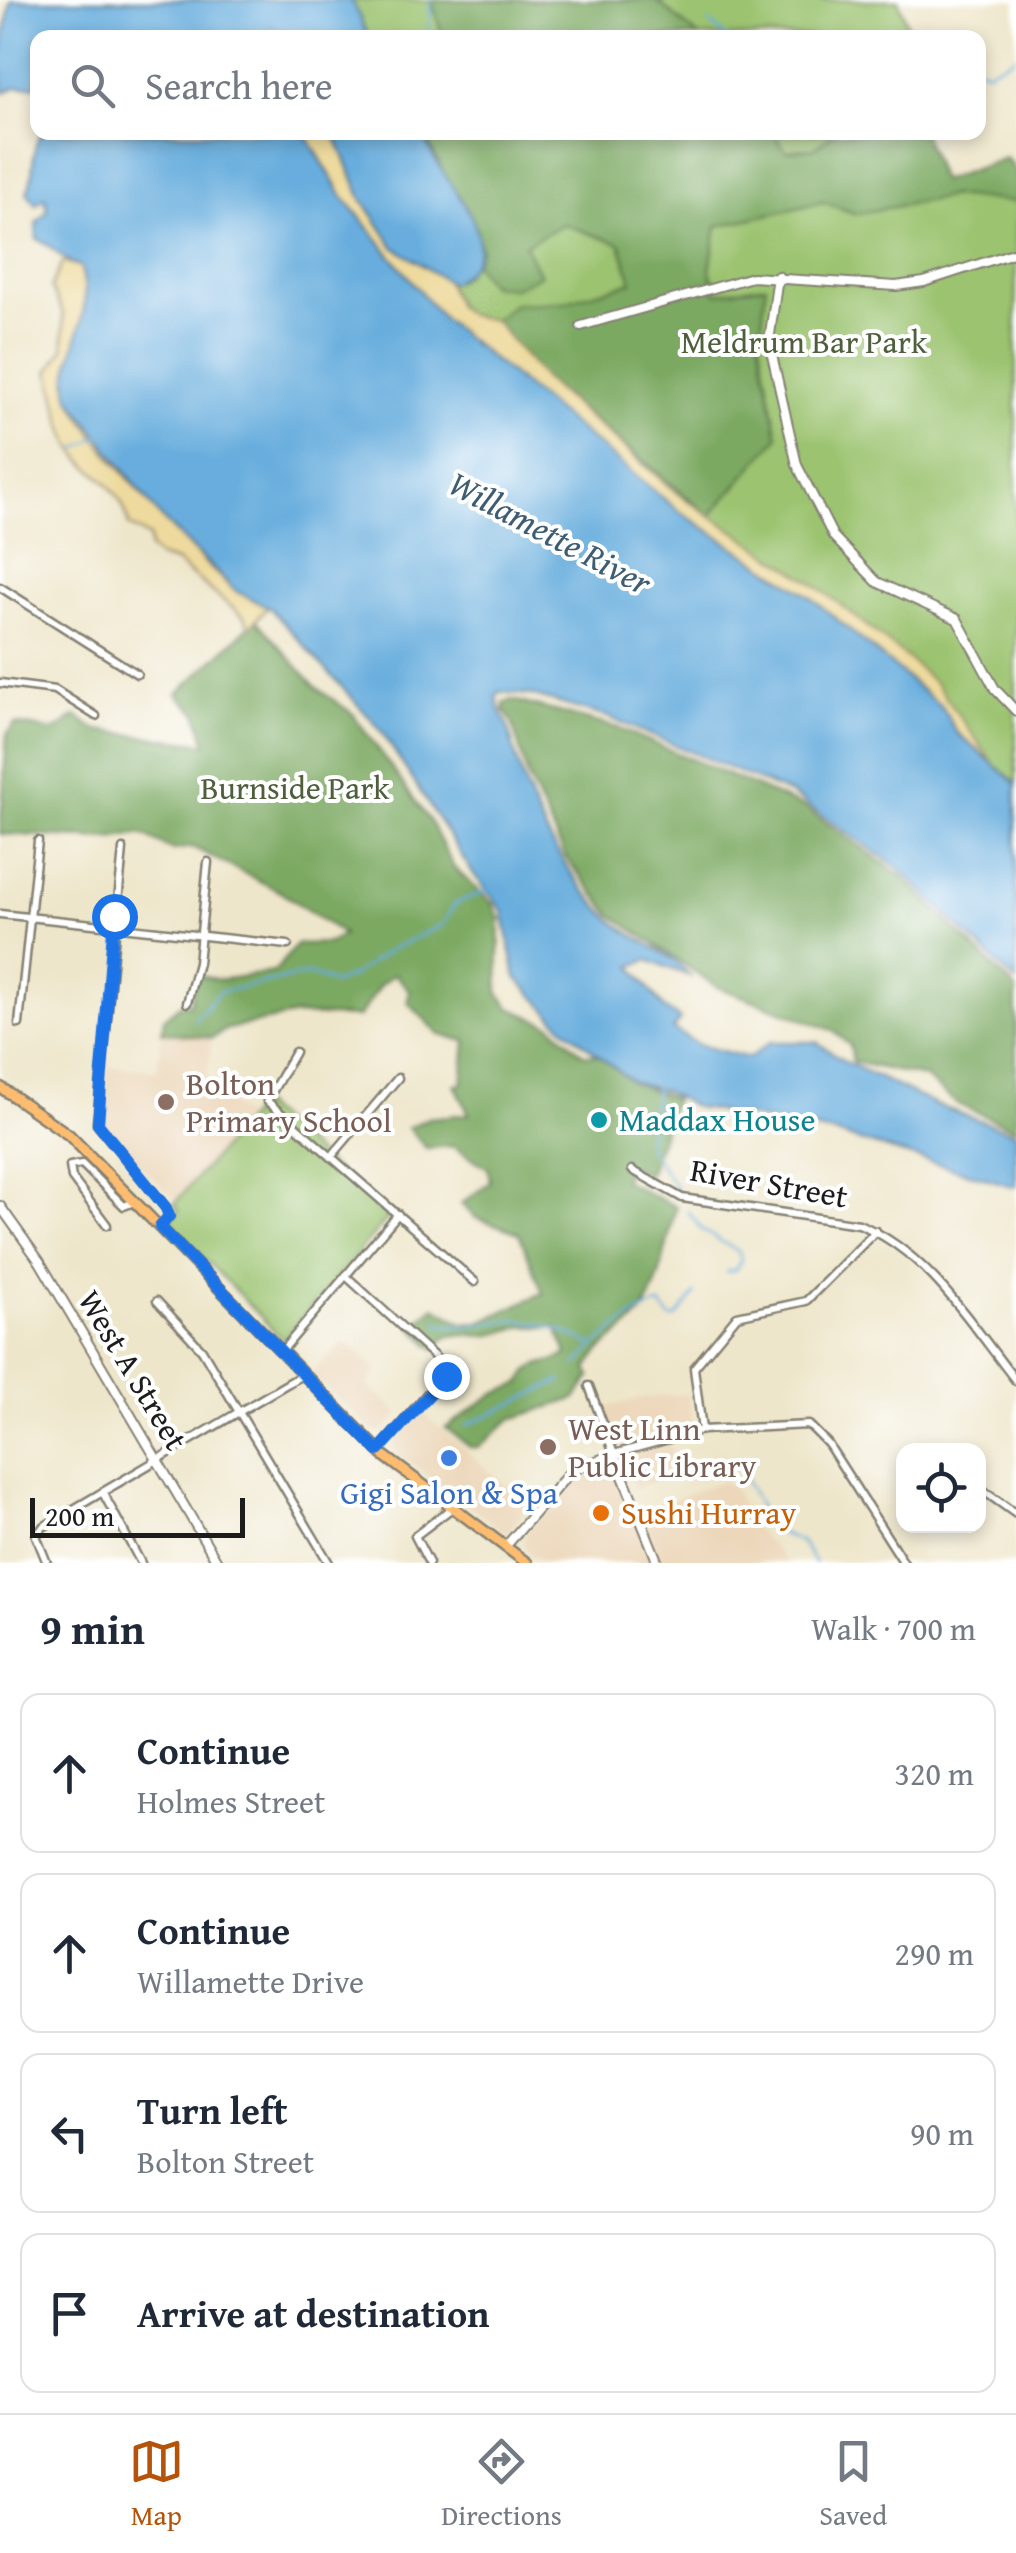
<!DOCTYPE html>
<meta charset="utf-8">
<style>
body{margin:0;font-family:"Gentium Book Plus",serif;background:#f6f6f7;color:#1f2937}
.controls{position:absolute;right:30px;bottom:30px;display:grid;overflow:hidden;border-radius:20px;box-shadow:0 5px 15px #0003}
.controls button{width:90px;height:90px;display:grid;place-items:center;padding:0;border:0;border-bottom:2px solid #e0e1e3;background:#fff;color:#1f2937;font:50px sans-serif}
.scale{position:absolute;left:30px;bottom:25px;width:215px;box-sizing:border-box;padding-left:10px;border:5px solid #1c1c1c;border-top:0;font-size:28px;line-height:35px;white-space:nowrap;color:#1c1c1c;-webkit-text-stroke:8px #fff;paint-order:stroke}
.stop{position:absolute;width:30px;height:30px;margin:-22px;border:8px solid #1a73e8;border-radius:50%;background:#fff}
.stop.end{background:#1a73e8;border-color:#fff;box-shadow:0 2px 10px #0008}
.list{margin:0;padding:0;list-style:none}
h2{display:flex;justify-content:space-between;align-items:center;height:130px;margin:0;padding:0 40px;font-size:42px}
h2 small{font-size:32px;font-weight:400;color:#747a83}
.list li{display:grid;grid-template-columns:65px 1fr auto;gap:30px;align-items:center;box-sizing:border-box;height:160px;margin:0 20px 20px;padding:0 20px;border:2px solid #e0e1e3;border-radius:20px}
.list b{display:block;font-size:38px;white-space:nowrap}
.list p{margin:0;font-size:32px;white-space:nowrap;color:#747a83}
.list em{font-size:32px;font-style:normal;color:#747a83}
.icon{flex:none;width:55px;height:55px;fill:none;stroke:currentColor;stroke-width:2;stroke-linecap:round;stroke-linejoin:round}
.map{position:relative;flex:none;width:1016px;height:1563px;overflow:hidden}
.search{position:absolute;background:#fff;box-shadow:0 5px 15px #0003;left:30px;right:30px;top:30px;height:110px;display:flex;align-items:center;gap:25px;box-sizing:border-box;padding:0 35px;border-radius:20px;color:#747a83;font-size:38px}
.sheet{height:850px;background:#fff}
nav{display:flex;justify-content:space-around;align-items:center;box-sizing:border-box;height:140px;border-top:2px solid #e0e1e3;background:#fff;font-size:28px;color:#747a83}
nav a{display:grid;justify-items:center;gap:5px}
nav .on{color:#b45309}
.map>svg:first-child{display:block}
</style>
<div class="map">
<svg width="1016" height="1563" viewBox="0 0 1016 1563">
<rect width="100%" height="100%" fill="#fff"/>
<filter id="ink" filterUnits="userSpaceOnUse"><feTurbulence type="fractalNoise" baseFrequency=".01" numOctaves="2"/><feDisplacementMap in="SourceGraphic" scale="20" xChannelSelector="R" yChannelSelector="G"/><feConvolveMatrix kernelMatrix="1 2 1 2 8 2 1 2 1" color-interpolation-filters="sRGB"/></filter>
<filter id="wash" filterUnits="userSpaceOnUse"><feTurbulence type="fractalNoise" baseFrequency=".0048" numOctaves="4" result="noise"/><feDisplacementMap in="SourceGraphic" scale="40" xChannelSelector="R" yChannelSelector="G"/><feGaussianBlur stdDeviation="2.25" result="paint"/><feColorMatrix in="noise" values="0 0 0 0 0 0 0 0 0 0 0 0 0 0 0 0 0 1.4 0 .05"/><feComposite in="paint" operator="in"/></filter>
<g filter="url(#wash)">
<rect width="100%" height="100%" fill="#eee6ca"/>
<g fill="#ecd7ba">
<polygon points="162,1032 212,1038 206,1084 247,1119 176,1201 117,1142 103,1121 108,1066 157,1070"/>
<polygon points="345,1341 378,1370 366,1385 399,1413 382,1432 373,1432 311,1374"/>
<polygon points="688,1394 693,1424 622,1443 616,1440 605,1408 640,1398"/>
<polygon points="421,1411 529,1506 506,1533 393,1450 394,1443"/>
<polygon points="670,1444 681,1471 635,1488 623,1459"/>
<polygon points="611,1460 632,1515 722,1481 734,1488 750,1523 787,1563 543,1563 527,1551 523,1543 526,1534 570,1477"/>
</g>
<g fill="#9bc36f" stroke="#5c7046" stroke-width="2.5">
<polygon points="352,0 898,0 912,37 368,37"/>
<polygon points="305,133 334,133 347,170 451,283 465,275 423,133 923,133 941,181 1006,158 1016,171 1016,783 569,420 342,195"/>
<polygon points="260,1104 389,1217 283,1340 169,1222 179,1210 174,1204"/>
</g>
<g fill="#7ca962" stroke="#4c623f" stroke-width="2.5">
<polygon points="431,0 656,0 699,37 443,37"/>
<polygon points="423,132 773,132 786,151 814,148 834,133 923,133 941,181 1006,158 1016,171 1016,202 952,196 856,214 823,202 717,226 710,270 716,293 766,285 760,344 778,437 710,516 545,380 494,320 514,304 564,302 632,282 620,244 563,224 525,245 540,275 514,288 491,285 474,264 481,248"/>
<path d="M 256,620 L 316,687 L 353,714 L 431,823 L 454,868 L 493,904 L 500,919 L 498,992 L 510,1008 L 551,1025 L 583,1054 L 599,1055 L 633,1083 L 674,1099 L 648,1175 L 631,1166 L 623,1180 L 676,1207 C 667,1238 662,1279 646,1306 C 630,1332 601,1342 587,1369 L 591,1377 L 575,1399 L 511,1419 L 479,1447 L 470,1447 L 446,1428 L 492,1395 L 522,1383 C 530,1357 550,1368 567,1354 L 557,1328 L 524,1326 L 487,1336 L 462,1334 L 446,1337 L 435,1349 L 412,1327 L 435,1307 L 462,1323 L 480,1322 L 543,1293 L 519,1233 L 476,1218 L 461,1204 L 490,1182 L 488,1168 L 452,1146 L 426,1148 L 408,1128 L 428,1118 L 469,1114 L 455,1084 L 462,1084 L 466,1041 L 440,1035 L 408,1002 L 409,990 L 395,974 L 381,984 L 359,1017 L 296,1015 L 227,1029 L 212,1038 L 162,1032 L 164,1018 L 181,1004 L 190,1004 L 197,975 L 219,980 L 274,972 L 297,944 L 329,943 L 343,934 L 281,892 L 192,847 L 173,850 L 141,834 L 109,839 L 0,834 L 7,734 L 15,724 L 54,731 L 76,716 L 96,730 L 206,744 L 197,713 L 177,694 Z"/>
<polygon points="513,700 618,728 806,808 903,877 1016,989 1016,1129 957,1104 924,1077 853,1062 850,1045 832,1030 717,987 612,915 566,858 528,778 512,722 504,710 504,702"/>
</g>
<g fill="#eeda9e" stroke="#857b5d" stroke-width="2.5">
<polygon points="305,133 334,133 362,199 394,247 444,275 457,306 468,315 494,320 545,380 678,494 813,583 905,656 936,684 994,764 956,732 943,708 808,595 679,511 442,318 342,195"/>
<path d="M 63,262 L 80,266 C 96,310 66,349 70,392 C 73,424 204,568 235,590 C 245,597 259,600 269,606 L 249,627 L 245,618 L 176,562 L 158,557 L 150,549 L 149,537 L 129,526 C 121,479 86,477 68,439 C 58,417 57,393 49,371 L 64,349 L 63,313 L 51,287 Z"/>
</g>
<g fill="#67addd" stroke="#42647c" stroke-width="2.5">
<polygon points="11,0 352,0 368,37 301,37 270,27 264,38 38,38 37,86 16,87 4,93 0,60"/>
<path d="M 43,132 L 305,133 L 342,195 L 442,318 L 679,511 L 808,595 L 943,708 L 956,732 L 1016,783 L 1016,982 L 900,869 L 791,794 L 608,717 L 531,695 L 499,692 L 497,695 C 497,710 506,717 509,731 C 525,800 558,868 610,918 C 635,942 669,950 690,976 L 648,960 L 632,966 L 664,1008 L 680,1019 L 673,1029 L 699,1045 L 749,1058 L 770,1042 L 817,1042 L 844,1061 L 936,1105 L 1016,1133 L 1016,1187 L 833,1133 L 695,1107 L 664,1091 L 633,1082 L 563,1027 L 516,977 L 503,911 L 472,872 L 380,729 L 269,607 L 237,592 L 159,516 L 70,398 C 57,361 99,317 80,266 C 60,261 55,246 37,239 L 36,223 L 47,211 L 45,198 L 36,204 L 27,192 C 37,172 28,149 43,132 Z"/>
<path d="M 334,133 L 423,133 C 436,182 523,245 450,283 L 394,247 L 362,199 Z"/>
</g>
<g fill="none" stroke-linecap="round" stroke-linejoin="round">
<g stroke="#67addd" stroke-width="2.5">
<polyline points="709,22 727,38"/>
<polyline points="428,38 431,0"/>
<polyline points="978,67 987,71 1016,56"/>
<polyline points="76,449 98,437"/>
<polyline points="195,1020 219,992 308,974 334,983 352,976 391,949 442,925 455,904 488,890"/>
<polyline points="656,1090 647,1145 678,1191"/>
<polyline points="688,1211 702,1230 739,1252 741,1261 735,1270 727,1272"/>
<path d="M 437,1323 C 463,1330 483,1323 509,1321 C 539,1319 567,1333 593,1345"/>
<path d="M 576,1365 C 591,1348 639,1305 661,1305 L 670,1318 L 676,1318 L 695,1294"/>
<polyline points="467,1425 561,1381"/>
<polyline points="742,1472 770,1528 801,1542 815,1563"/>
</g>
</g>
</g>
<g filter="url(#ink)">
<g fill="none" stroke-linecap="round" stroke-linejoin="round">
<defs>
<g id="minor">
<polyline points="0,587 137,674"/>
<polyline points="0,683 55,690 96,716"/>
<polyline points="123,849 97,1124 166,1208 169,1216 160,1227"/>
<polyline points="0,914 288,945"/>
<polyline points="187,1003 198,963 208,862"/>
<polyline points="19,1024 38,841"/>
<polyline points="295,1052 267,1101 475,1282"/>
<polyline points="331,1157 398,1078"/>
<path d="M 632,1170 L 682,1198 L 859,1224 C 929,1253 971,1324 1016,1381"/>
<polyline points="107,1225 72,1178 70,1166 82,1164 124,1206 134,1202"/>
<polyline points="346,1276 448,1369 378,1451"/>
<polyline points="157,1301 202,1350 329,1563"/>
<polyline points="281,1352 398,1214"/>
<polyline points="589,1386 614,1454 702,1430 809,1425 828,1444 904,1563"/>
<polyline points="702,1430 694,1368 737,1316 806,1301 876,1231"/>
<polyline points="978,1487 1016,1514"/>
<polyline points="103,1493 141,1563"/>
<polyline points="47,1563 36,1536 43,1527 302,1375"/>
<polyline points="429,1563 415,1536 452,1508"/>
</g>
<g id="tertiary">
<polyline points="778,276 769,342 797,465 833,536 877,582 957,619 995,689 1016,711"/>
<polyline points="581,326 752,277 896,286 924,282 1016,252"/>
<polyline points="0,1206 40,1262 218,1563"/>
<polyline points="505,1547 571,1471 614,1454 658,1563"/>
</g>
<polyline id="primary" points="0,1087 69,1135 383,1455 527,1563"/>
</defs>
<use href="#minor" stroke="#858173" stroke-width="11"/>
<use href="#tertiary" stroke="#858173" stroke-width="12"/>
<use href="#primary" stroke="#858173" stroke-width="14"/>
<use href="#minor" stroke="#fff" stroke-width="6"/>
<use href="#tertiary" stroke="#fff" stroke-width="8"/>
<use href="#primary" stroke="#fdbc6f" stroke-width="9"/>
</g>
</g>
<g fill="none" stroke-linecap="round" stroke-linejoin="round" filter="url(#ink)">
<polyline stroke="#1a73e8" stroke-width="12" points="114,916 98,1124 166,1208 169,1216 160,1227 378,1451 446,1376"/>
</g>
<g fill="#8d6e63" stroke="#fff" stroke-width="4">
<circle cx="166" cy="1102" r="10"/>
<circle cx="548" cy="1447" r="10"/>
</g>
<circle fill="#0f9aa8" stroke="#fff" stroke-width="4" cx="599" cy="1120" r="10"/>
<circle fill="#3f7fe0" stroke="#fff" stroke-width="4" cx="449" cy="1458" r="10"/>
<circle fill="#e8710a" stroke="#fff" stroke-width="4" cx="601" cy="1513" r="10"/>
<g text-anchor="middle" stroke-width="8" stroke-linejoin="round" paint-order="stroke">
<g font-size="32" fill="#4f5f3d" stroke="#fff">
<text x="804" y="353">Meldrum Bar Park</text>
<text x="295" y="799">Burnside Park</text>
</g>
<g font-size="32" fill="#785e54" stroke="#fff" text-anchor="start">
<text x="186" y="1095">Bolton<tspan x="186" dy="37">Primary School</tspan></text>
<text x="568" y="1440">West Linn<tspan x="568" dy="37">Public Library</tspan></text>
</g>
<g font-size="32" fill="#0d838f" stroke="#fff" text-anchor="start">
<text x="619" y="1131">Maddax House</text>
</g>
<g font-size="32" fill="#1c1c1c" stroke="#fff">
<text transform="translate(769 1183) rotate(10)" y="11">River Street</text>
<text transform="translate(133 1370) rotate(59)" y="11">West A Street</text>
</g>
<g font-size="32" fill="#366cbe" stroke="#fff">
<text x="449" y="1504">Gigi Salon &amp; Spa</text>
</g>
<g font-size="32" fill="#c56008" stroke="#fff" text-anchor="start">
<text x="621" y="1524">Sushi Hurray</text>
</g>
<g font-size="35" font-style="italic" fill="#3e5d73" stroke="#fff">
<text transform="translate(550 533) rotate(28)" y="12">Willamette River</text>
</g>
</g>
</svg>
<div class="controls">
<button><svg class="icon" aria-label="locate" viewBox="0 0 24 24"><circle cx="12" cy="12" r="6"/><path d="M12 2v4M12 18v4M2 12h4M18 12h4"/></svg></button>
</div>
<div class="scale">200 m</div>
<div class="stop" style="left:114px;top:916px"></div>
<div class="stop end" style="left:446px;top:1376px"></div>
<div class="search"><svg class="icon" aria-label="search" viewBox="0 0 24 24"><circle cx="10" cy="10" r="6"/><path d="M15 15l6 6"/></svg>Search here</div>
</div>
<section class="sheet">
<h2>9 min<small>Walk · 700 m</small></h2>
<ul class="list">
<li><svg class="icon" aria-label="ahead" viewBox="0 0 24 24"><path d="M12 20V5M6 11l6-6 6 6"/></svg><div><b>Continue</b><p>Holmes Street</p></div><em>320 m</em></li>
<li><svg class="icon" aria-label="ahead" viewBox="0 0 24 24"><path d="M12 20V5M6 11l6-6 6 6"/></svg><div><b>Continue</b><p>Willamette Drive</p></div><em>290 m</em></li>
<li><svg class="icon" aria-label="left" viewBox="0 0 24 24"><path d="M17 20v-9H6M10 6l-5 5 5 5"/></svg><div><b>Turn left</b><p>Bolton Street</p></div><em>90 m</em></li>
<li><svg class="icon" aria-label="arrive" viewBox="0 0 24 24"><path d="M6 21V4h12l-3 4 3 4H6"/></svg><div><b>Arrive at destination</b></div></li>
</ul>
</section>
<nav>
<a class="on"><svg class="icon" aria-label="map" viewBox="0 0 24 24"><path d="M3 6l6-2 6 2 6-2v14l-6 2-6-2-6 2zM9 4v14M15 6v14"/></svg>Map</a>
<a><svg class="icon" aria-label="directions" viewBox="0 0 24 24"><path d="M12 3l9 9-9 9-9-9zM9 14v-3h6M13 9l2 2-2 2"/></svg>Directions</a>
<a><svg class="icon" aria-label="saved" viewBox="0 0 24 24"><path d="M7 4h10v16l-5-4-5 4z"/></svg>Saved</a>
</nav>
